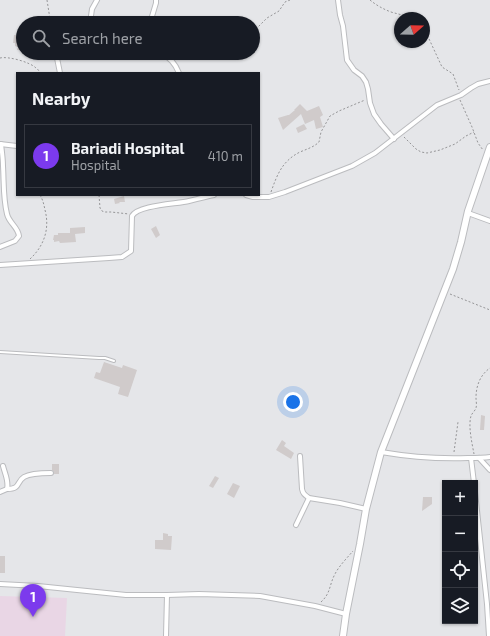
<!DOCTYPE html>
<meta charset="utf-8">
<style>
body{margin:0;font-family:"Exo 2",sans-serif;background:#242831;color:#f1f3f6}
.controls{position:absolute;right:12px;bottom:12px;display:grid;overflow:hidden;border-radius:0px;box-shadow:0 1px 3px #0004}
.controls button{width:36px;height:36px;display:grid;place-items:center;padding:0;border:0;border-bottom:1px solid #363941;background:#171b24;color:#f1f3f6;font:20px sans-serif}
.compass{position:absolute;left:394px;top:12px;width:36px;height:36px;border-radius:50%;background:#171b24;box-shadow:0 1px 3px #0004;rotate:70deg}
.you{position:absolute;left:293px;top:402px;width:14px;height:14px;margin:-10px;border:3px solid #fff;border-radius:50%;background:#1a73e8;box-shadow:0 0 0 6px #1a73e833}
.badge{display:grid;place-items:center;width:26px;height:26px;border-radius:50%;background:#7c3aed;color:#fff;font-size:13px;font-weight:700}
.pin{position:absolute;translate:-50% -33px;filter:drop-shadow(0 1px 2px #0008)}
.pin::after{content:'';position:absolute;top:21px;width:14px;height:12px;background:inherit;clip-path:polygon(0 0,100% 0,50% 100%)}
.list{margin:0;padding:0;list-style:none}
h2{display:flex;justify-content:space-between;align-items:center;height:52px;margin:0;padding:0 16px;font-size:17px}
h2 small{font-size:13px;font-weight:400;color:#9ea1a6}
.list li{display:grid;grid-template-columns:26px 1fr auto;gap:12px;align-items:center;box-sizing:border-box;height:64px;margin:0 8px 8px;padding:0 8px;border:1px solid #363941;border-radius:0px}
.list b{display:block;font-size:15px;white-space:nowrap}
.list p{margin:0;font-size:13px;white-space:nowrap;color:#9ea1a6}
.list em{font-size:13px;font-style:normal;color:#9ea1a6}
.icon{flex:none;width:22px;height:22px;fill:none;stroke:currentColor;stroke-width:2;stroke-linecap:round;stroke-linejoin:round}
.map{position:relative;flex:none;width:490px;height:636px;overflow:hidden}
.search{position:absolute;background:#171b24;box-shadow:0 1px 3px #0004;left:16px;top:16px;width:244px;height:44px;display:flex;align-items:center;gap:10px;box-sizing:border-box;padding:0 14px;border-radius:22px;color:#9ea1a6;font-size:15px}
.panel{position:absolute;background:#171b24;box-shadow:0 1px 3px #0004;left:16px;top:72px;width:244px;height:124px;border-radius:0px}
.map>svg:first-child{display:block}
</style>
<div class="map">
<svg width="490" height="636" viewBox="0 0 490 636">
<rect width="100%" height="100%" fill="#e5e6e9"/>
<polygon fill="#e9d6e5" points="0,596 67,598 65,636 0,636"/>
<g fill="#d0cbcb">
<polygon points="14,35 23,36 23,50 17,50 18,47 15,46 15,43 13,43"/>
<polygon points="300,104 307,111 319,106 323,115 320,117 323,127 316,129 314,120 305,124 301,114 283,130 278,118 288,115 289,115 295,110 294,110"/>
<polygon points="304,124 307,129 298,133 296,128"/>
<polygon points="124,196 125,202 119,202 120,203 115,204 114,199"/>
<polygon points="156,226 160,235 156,238 151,229"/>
<polygon points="85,227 85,233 75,234 76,242 60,243 59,241 54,242 54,240 53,240 54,235 58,235 58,233 70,233 70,228"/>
<polygon points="104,362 122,368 123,365 137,370 128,397 118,394 120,387 94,378 96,372 100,373"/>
<polygon points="481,415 485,416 484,430 480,430"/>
<polygon points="282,440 286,443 284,446 294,453 291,459 276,450"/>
<polygon points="52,464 59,464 59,474 54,474 54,472 52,470"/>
<polygon points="215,476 219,478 213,488 209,486"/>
<polygon points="233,483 240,486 234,498 227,494"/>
<polygon points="423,497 432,497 432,504 422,511"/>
<polygon points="163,533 168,534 168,536 172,536 171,550 155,549 155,540 163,540"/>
<rect x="0" y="556" width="5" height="17"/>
</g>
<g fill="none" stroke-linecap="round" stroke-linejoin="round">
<defs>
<polyline id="lane" points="0,352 99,358 105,358 114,361"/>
<g id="street">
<polyline points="338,0 340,15 343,26 347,60 354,70 362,76 366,82 368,89 370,103 374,114 381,124 394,139"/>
<polyline points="90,23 92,9 97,0"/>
<polyline points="150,23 156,3 156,0"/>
<polyline points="57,53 57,58 60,73"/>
<path d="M 161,53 C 170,58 175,63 179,73"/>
<polyline points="0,144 17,146"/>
<polyline points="246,195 253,197 269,197 285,192 352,166 375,153 437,105 461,95 471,88 478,84 490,81"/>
<polyline points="468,213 490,221"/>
<path d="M 0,247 L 15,241 L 19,236 C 18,227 9,223 7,214 C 3,198 4,182 3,166 C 3,159 2,152 1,144"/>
<path d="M 0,265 L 109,258 L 122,257 L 131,251 L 132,216 C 138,205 177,204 189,201 C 197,199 205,197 214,195"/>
<path d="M 381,452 C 410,457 439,459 468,458 C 476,458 483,458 490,457"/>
<path d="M 300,456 L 302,489 C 303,494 305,495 309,498 L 340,503 L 366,509"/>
<polyline points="471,458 474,483"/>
<polyline points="479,458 490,470"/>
<path d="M 7,489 C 21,489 16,482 24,477 C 31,473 43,473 51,473"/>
<path d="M 0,492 L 7,489 C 9,481 5,474 3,466"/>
<polyline points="475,492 487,604 489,636"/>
<polyline points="296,525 309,498"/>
<polyline points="0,584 38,586 126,595 167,595 199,594 260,596 315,606 346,614"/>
<polyline points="166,636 167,595"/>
</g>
<polyline id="secondary" points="343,636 346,614 360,544 366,509 381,452 453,269 461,242 468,211 490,147"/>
</defs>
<use href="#lane" stroke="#bbbcbf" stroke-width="4"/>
<use href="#street" stroke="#bbbcbf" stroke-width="6"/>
<use href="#secondary" stroke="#bbbcbf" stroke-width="8"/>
<g stroke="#959597" stroke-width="1" stroke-dasharray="2 2" stroke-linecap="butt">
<polyline points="47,0 50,19 55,23"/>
<path d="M 370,0 C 376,5 383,9 391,12 C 397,14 402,14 407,18"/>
<polyline points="424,28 442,67 453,74 459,90"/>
<polyline points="253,32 267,18 279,11 285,2 290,0"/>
<path d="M 0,58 C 8,56 30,62 36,68 C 38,69 39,71 40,73"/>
<polyline points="460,100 472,127 478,143 483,150"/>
<polyline points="404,137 416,149 421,152 427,153 440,150 455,144 466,136 474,132"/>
<path d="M 271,192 C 277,175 282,161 300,152 C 307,149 314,147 319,142 L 321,132 L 330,116 L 339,111 L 365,100"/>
<polyline points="99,195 100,208 102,211 105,212 111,212 129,214"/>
<path d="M 30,259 C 44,246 50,229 45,210 C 44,205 43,200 40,195"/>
<polyline points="450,294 490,310"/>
<polyline points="454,452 458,422"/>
<path d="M 474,454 C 472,443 468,426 471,416 C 472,413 475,411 476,408 C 477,405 476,401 476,398 C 476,386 480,375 490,368"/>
<path d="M 321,602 C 331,593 329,585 335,574 C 339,566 347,558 353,551"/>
</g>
<use href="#lane" stroke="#fff" stroke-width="2"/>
<use href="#street" stroke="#fff" stroke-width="4"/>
<use href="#secondary" stroke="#fff" stroke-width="6"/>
</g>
</svg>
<div class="controls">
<button>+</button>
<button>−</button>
<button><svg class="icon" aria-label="locate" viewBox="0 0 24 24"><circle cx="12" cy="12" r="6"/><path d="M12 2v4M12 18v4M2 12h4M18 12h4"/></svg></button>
<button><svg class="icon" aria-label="layers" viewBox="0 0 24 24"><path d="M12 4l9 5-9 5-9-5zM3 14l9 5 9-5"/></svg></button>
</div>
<svg class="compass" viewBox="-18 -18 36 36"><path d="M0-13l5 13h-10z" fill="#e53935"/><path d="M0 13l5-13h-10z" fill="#9ea1a6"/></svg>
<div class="you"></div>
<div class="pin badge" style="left:33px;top:617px">1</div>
<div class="search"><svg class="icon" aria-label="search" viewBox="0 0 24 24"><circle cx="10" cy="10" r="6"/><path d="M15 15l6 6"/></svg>Search here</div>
<section class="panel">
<h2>Nearby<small></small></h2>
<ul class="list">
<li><span class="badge">1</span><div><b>Bariadi Hospital</b><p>Hospital</p></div><em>410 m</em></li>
</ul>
</section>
</div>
